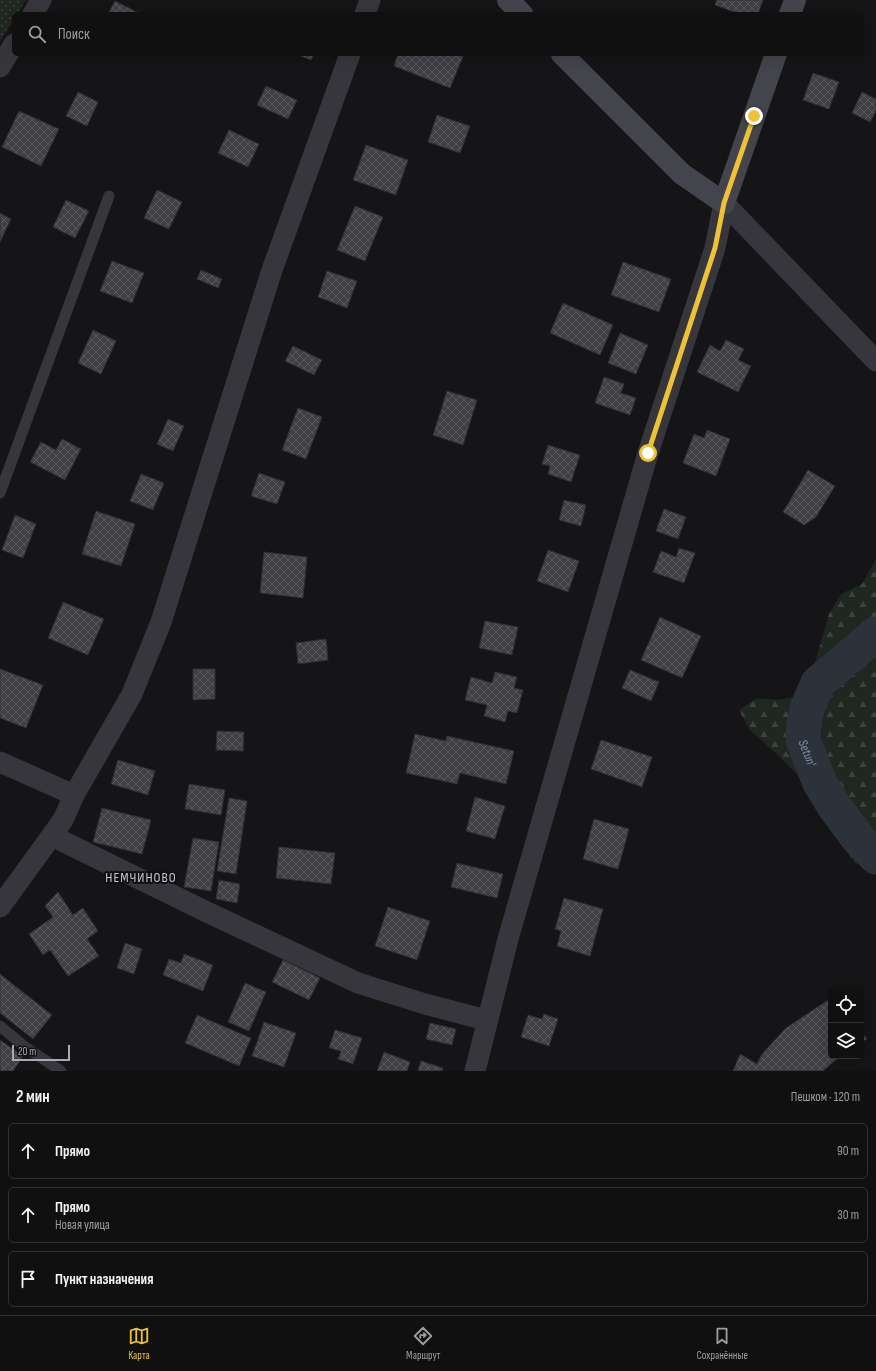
<!DOCTYPE html>
<html lang="ru">
<meta charset="utf-8">
<style>
body{margin:0;font-family:"Sofia Sans Condensed",sans-serif;background:#19191a;color:#f1f3f6}
.controls{position:absolute;right:12px;bottom:12px;display:grid;overflow:hidden;border-radius:6px;box-shadow:0 4px 16px #0002}
.controls button{width:36px;height:36px;display:grid;place-items:center;padding:0;border:0;border-bottom:1px solid #303031;background:#101011;color:#f1f3f6;font:20px sans-serif}
.scale{position:absolute;left:12px;bottom:10px;width:58px;box-sizing:border-box;padding-left:4px;border:2px solid #a7aab7;border-top:0;font-size:11px;line-height:14px;white-space:nowrap;color:#a7aab7;-webkit-text-stroke:3px #101012;paint-order:stroke}
.stop{position:absolute;width:12px;height:12px;margin:-9px;border:3px solid #eec236;border-radius:50%;background:#fff}
.stop.end{background:#eec236;border-color:#fff;box-shadow:0 1px 4px #0008}
.list{margin:0;padding:0;list-style:none}
h2{display:flex;justify-content:space-between;align-items:center;height:52px;margin:0;padding:0 16px;font-size:17px}
h2 small{font-size:13px;font-weight:400;color:#9c9d9f}
.list li{display:grid;grid-template-columns:26px 1fr auto;gap:12px;align-items:center;box-sizing:border-box;height:56px;margin:0 8px 8px;padding:0 8px;border:1px solid #303031;border-radius:6px}
.list b{display:block;font-size:15px;white-space:nowrap}
.list p{margin:0;font-size:13px;white-space:nowrap;color:#9c9d9f}
.list em{font-size:13px;font-style:normal;color:#9c9d9f}
.icon{flex:none;width:22px;height:22px;fill:none;stroke:currentColor;stroke-width:2;stroke-linecap:round;stroke-linejoin:round}
.map{position:relative;flex:none;width:876px;height:1071px;overflow:hidden}
.search{position:absolute;background:#101011;box-shadow:0 4px 16px #0002;left:12px;right:12px;top:12px;height:44px;display:flex;align-items:center;gap:10px;box-sizing:border-box;padding:0 14px;border-radius:6px;color:#9c9d9f;font-size:15px}
.sheet{height:244px;background:#101011}
nav{display:flex;justify-content:space-around;align-items:center;box-sizing:border-box;height:56px;border-top:1px solid #303031;background:#101011;font-size:11px;color:#9c9d9f}
nav a{display:grid;justify-items:center;gap:2px}
nav .on{color:#eec236}
.map>svg:first-child{display:block}
</style>
<div class="map">
<svg width="876" height="1071" viewBox="0 0 876 1071">
<defs>
<pattern id="grass-dots" width="8" height="8" patternUnits="userSpaceOnUse"><rect width="8" height="8" fill="#1f2721"/><path d="M2 2h.1M6 6h.1" fill="none" stroke="#3d443f" stroke-width="1.8" stroke-linecap="round"/></pattern>
<pattern id="forest-firs" width="22" height="20" patternUnits="userSpaceOnUse"><rect width="22" height="20" fill="#1f2721"/><path d="M5 1l3.5 6h-7zM16 11l3.5 6h-7z" fill="#3d443f"/></pattern>
<pattern id="building-cross-hatch" width="8" height="8" patternUnits="userSpaceOnUse"><rect width="8" height="8" fill="#3f3f44"/><path d="M0 0l8 8M0 8l8-8" fill="none" stroke="#58585d"/></pattern>
</defs>
<rect width="100%" height="100%" fill="#151517"/>
<polygon fill="url(#grass-dots)" points="0,0 26,0 17,14 14,14 14,19 0,41"/>
<polygon fill="url(#forest-firs)" points="876,559 876,867 856,864 829,829 811,789 781,758 749,729 739,710 757,698 778,700 801,696 811,677 829,614 841,594 862,584"/>
<g fill="none" stroke-linecap="round" stroke-linejoin="round">
<path stroke="#2b323a" stroke-width="35" id="s1" d="M 876,634 L 818,683 L 808,706 L 804,723 L 803,740 L 820,783 L 834,806 L 859,839 L 876,857"/>
</g>
<g fill="url(#building-cross-hatch)" stroke="#2f2f33">
<polygon points="717,0 763,0 758,14 740,14 715,5"/>
<polygon points="115,1 139,13 138,14 108,14"/>
<polygon points="296,54 314,54 311,60"/>
<polygon points="398,54 464,54 450,88 394,66"/>
<polygon points="813,73 839,82 829,109 803,100"/>
<polygon points="266,86 297,100 288,119 257,105"/>
<polygon points="78,92 98,102 87,126 66,116"/>
<polygon points="862,92 876,99 876,111 870,122 852,113"/>
<polygon points="19,111 59,129 41,166 2,147"/>
<polygon points="437,115 470,126 460,153 428,142"/>
<polygon points="229,130 259,144 248,167 218,153"/>
<polygon points="366,145 408,160 396,195 353,180"/>
<polygon points="157,190 182,202 169,229 144,218"/>
<polygon points="66,200 89,211 75,238 53,227"/>
<polygon points="355,206 383,217 365,261 337,250"/>
<polygon points="0,213 11,219 0,242"/>
<polygon points="112,261 144,273 132,303 100,291"/>
<polygon points="623,262 671,279 659,312 611,295"/>
<polygon points="201,270 222,279 218,288 197,279"/>
<polygon points="327,271 357,281 347,308 318,297"/>
<polygon points="563,303 613,325 600,355 550,333"/>
<polygon points="93,330 116,341 101,374 78,363"/>
<polygon points="620,333 648,345 636,374 608,363"/>
<polygon points="726,340 744,349 738,360 751,366 738,392 697,372 710,345 720,351"/>
<polygon points="293,346 322,360 314,375 285,361"/>
<polygon points="604,377 624,384 621,393 636,398 630,415 595,403"/>
<polygon points="447,391 477,400 463,445 433,435"/>
<polygon points="298,408 322,417 306,459 282,450"/>
<polygon points="168,419 184,426 173,451 157,444"/>
<polygon points="707,430 730,439 716,476 683,463 694,434 704,438"/>
<polygon points="62,439 81,449 65,480 30,462 41,442 56,450"/>
<polygon points="548,445 580,455 571,482 548,474 550,466 542,464"/>
<polygon points="808,470 835,486 816,517 804,525 783,512"/>
<polygon points="259,473 285,482 277,504 251,496"/>
<polygon points="141,474 164,483 153,510 130,501"/>
<polygon points="564,500 586,505 581,526 559,520"/>
<polygon points="664,509 686,517 678,539 656,531"/>
<polygon points="96,511 135,524 121,566 82,554"/>
<polygon points="15,515 36,524 23,558 2,550"/>
<polygon points="679,548 695,553 684,583 653,572 661,551 676,557"/>
<polygon points="548,550 579,561 568,592 537,581"/>
<polygon points="264,552 307,557 303,598 260,593"/>
<polygon points="63,602 104,619 88,655 48,638"/>
<polygon points="660,617 701,636 682,678 641,660"/>
<polygon points="485,621 518,627 512,655 479,648"/>
<polygon points="326,639 328,660 298,664 296,643"/>
<polygon points="0,669 43,685 26,728 0,718"/>
<polygon points="193,669 215,669 215,699 193,700"/>
<polygon points="630,670 659,682 651,701 622,688"/>
<polygon points="495,672 517,677 514,688 523,690 517,713 508,711 505,722 484,716 487,705 465,700 471,677 492,683"/>
<polygon points="217,731 244,732 243,751 216,750"/>
<polygon points="415,734 446,741 447,736 514,751 506,784 460,773 457,784 406,773"/>
<polygon points="601,740 652,757 642,787 591,769"/>
<polygon points="118,760 155,771 148,795 111,784"/>
<polygon points="189,784 225,790 221,815 185,809"/>
<polygon points="475,797 505,806 495,839 466,831"/>
<polygon points="229,798 247,801 236,874 217,871"/>
<polygon points="102,808 151,820 142,854 93,842"/>
<polygon points="594,819 629,829 618,869 583,859"/>
<polygon points="193,838 219,842 211,891 184,887"/>
<polygon points="279,847 335,853 331,884 276,878"/>
<polygon points="457,863 503,874 497,898 451,887"/>
<polygon points="219,880 240,884 237,903 216,899"/>
<polygon points="58,892 73,915 83,908 98,931 87,939 99,956 68,976 50,950 43,955 29,934 53,917 45,906"/>
<polygon points="564,898 603,909 590,956 557,946 561,931 555,929"/>
<polygon points="388,907 430,921 417,960 375,946"/>
<polygon points="125,943 142,949 134,974 117,968"/>
<polygon points="184,954 213,965 203,991 163,975 169,959 181,963"/>
<polygon points="283,960 320,978 309,1000 272,982"/>
<polygon points="0,974 52,1015 33,1039 0,1013"/>
<polygon points="245,983 266,992 249,1031 228,1022"/>
<polygon points="831,998 831,1056 840,1056 823,1071 733,1071 740,1054 757,1064 762,1054 786,1028"/>
<polygon points="544,1014 558,1019 549,1046 521,1037 528,1015 542,1019"/>
<polygon points="197,1015 251,1038 239,1066 185,1043"/>
<polygon points="264,1022 296,1033 284,1067 252,1056"/>
<polygon points="430,1023 456,1029 452,1045 426,1039"/>
<polygon points="335,1030 362,1038 353,1064 338,1059 341,1051 329,1048"/>
<polygon points="861,1031 867,1039 861,1042"/>
<polygon points="0,1040 23,1056 13,1071 0,1071"/>
<polygon points="384,1052 410,1062 407,1071 377,1071"/>
<polygon points="421,1061 443,1068 442,1071 418,1071"/>
</g>
<g fill="none" stroke-linecap="round" stroke-linejoin="round">
<g stroke="#36363c" stroke-width="11">
<polyline points="0,493 109,196"/>
<polyline points="0,1026 24,1046 61,1071"/>
</g>
<g stroke="#36363c" stroke-width="21">
<polyline points="33,14 41,0"/>
<polyline points="365,14 370,0"/>
<polyline points="0,67 14,44"/>
<polyline points="724,203 876,361"/>
<polyline points="0,762 74,795"/>
<polyline points="52,836 209,913 358,983 425,1004 486,1020"/>
<polyline points="0,907 63,820 74,795 132,694 161,622 272,270 350,54"/>
<polyline points="475,1071 508,939 648,453 715,248 724,203"/>
</g>
<g stroke="#44454c" stroke-width="22">
<polyline points="508,0 522,14"/>
<polyline points="790,14 795,0"/>
<polyline points="562,54 682,174 724,203 776,54"/>
</g>
</g>
<g fill="none" stroke-linecap="round" stroke-linejoin="round">
<polyline stroke="#eec236" stroke-width="5" points="648,453 715,248 724,203 754,116"/>
</g>
<g text-anchor="middle" stroke-width="4" stroke-linejoin="round" paint-order="stroke">
<g font-size="13" font-style="italic" fill="#7f95b1" stroke="#101012">
<text dy="5" stroke="none"><textPath href="#s1" startOffset="149">Setun'</textPath></text>
</g>
<g font-size="14" letter-spacing="1" fill="#c8cad3" stroke="#101012">
<text x="141" y="882">НЕМЧИНОВО</text>
</g>
</g>
</svg>
<div class="controls">
<button><svg class="icon" aria-label="locate" viewBox="0 0 24 24"><circle cx="12" cy="12" r="6"/><path d="M12 2v4M12 18v4M2 12h4M18 12h4"/></svg></button>
<button><svg class="icon" aria-label="layers" viewBox="0 0 24 24"><path d="M12 4l9 5-9 5-9-5zM3 14l9 5 9-5"/></svg></button>
</div>
<div class="scale">20 m</div>
<div class="stop" style="left:648px;top:453px"></div>
<div class="stop end" style="left:754px;top:116px"></div>
<div class="search"><svg class="icon" aria-label="search" viewBox="0 0 24 24"><circle cx="10" cy="10" r="6"/><path d="M15 15l6 6"/></svg>Поиск</div>
</div>
<section class="sheet">
<h2>2 мин<small>Пешком · 120 m</small></h2>
<ul class="list">
<li><svg class="icon" aria-label="ahead" viewBox="0 0 24 24"><path d="M12 20V5M6 11l6-6 6 6"/></svg><div><b>Прямо</b></div><em>90 m</em></li>
<li><svg class="icon" aria-label="ahead" viewBox="0 0 24 24"><path d="M12 20V5M6 11l6-6 6 6"/></svg><div><b>Прямо</b><p>Новая улица</p></div><em>30 m</em></li>
<li><svg class="icon" aria-label="arrive" viewBox="0 0 24 24"><path d="M6 21V4h12l-3 4 3 4H6"/></svg><div><b>Пункт назначения</b></div></li>
</ul>
</section>
<nav>
<a class="on"><svg class="icon" aria-label="map" viewBox="0 0 24 24"><path d="M3 6l6-2 6 2 6-2v14l-6 2-6-2-6 2zM9 4v14M15 6v14"/></svg>Карта</a>
<a><svg class="icon" aria-label="directions" viewBox="0 0 24 24"><path d="M12 3l9 9-9 9-9-9zM9 14v-3h6M13 9l2 2-2 2"/></svg>Маршрут</a>
<a><svg class="icon" aria-label="saved" viewBox="0 0 24 24"><path d="M7 4h10v16l-5-4-5 4z"/></svg>Сохранённые</a>
</nav>
